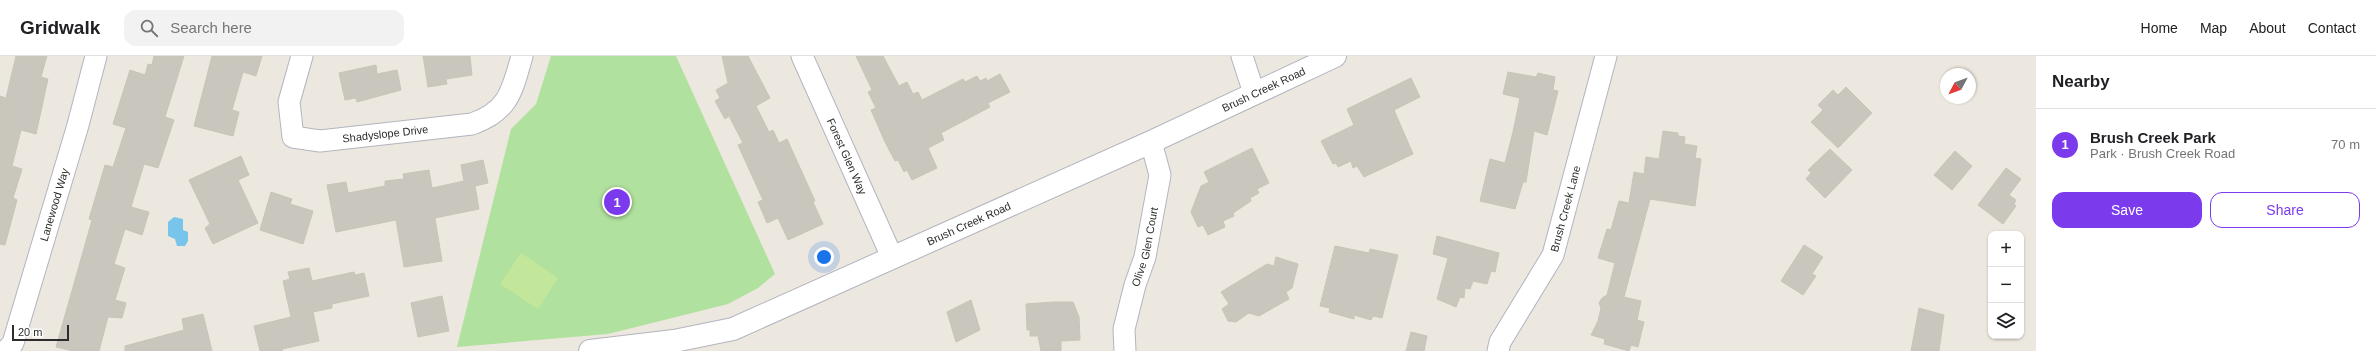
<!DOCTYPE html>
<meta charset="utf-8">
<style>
body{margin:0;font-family:Arial,sans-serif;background:#f2f2f2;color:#202124}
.controls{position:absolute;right:12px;bottom:12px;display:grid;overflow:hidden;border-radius:8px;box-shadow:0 1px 3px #0004}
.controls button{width:36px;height:36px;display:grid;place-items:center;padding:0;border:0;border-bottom:1px solid #e0e0e0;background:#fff;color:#202124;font:20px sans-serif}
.compass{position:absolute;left:1940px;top:12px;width:36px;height:36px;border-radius:50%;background:#fff;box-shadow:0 1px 3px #0004;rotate:229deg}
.scale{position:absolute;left:12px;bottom:10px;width:57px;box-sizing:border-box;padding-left:4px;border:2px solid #2c2c2c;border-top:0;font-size:11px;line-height:14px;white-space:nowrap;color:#2c2c2c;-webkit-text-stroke:3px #fff;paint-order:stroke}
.you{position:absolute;left:824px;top:201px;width:14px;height:14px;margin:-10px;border:3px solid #fff;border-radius:50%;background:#1a73e8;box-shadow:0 0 0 6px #1a73e833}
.badge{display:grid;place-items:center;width:26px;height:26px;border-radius:50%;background:#7c3aed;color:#fff;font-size:13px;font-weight:700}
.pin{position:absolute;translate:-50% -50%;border:2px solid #fff;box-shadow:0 1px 4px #0006}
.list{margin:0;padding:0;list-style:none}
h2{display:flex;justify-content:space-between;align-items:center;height:52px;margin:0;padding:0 16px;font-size:17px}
h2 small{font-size:13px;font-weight:400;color:#757577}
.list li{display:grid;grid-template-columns:26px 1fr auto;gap:12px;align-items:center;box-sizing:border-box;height:72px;padding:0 16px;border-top:1px solid #e0e0e0}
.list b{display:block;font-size:15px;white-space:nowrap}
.list p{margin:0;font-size:13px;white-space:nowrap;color:#757577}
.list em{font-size:13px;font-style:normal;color:#757577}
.actions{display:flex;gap:8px;padding:12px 16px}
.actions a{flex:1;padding:9px 0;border:1px solid #7c3aed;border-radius:12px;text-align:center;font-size:14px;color:#7c3aed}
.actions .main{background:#7c3aed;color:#fff}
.icon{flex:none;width:22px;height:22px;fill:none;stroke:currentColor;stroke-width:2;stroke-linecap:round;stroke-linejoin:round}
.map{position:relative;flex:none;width:2036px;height:295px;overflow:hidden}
header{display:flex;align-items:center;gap:24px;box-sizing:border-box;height:56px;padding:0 20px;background:#fff;border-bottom:1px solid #e0e0e0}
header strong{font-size:19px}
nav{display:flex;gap:22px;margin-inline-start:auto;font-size:14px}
.search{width:280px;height:36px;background:#f2f2f2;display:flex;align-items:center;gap:10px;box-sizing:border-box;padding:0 14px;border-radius:12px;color:#757577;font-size:15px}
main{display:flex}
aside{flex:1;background:#fff}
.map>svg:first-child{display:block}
</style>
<header>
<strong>Gridwalk</strong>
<div class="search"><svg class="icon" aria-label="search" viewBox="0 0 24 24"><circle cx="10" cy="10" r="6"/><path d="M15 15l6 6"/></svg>Search here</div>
<nav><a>Home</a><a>Map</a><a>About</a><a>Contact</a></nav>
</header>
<main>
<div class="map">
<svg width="2036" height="295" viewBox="0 0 2036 295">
<rect width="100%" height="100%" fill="#ede8df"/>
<polygon fill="#b1e19e" points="551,0 676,0 775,218 758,232 728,248 608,278 457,291 511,73 536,48"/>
<polygon fill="#c2e79b" points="521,197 558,222 538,253 500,228"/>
<polygon fill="#78c4ea" points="174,161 183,163 183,174 188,176 188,185 185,190 177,190 175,183 168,180 168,166"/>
<g fill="#c9c6bd" stroke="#c9c4b9">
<polygon points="16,0 47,0 41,21 48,23 36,78 21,74 12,110 22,113 13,142 17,144 5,189 0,188 0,40 6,42"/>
<polygon points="154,0 184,0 165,61 174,64 158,112 144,108 131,151 149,156 142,179 125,173 114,208 125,212 115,244 126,247 122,262 108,261 99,295 73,295 56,291 92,164 89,163 105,109 113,111 126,72 113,68 130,14 145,19 148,8 152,9"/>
<polygon points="212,0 262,0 256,20 243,16 232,54 239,56 233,80 194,70"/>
<polygon points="423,0 470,0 472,19 446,23 447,28 428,31"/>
<polygon points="722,0 748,0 770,42 756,50 769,76 773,74 779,87 787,83 815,145 813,146 823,168 788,184 778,162 767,167 758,146 763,144 738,89 743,87 729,60 725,63 715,45 720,42 716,34 728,27"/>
<polygon points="856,0 883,0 899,30 907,26 913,38 918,36 922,44 963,23 965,26 977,20 980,25 986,22 987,25 1000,18 1010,36 988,47 990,51 941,77 944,84 928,92 937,112 912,124 907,114 904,116 898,104 895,105 885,86 871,54 876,52 868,36 872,34"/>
<polygon points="376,9 377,18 397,14 401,34 357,46 356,42 345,44 339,17"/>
<polygon points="1508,16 1536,21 1538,17 1555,21 1553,34 1558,35 1547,79 1534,75 1526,126 1523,126 1515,153 1480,145 1490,103 1505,107 1513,76 1520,42 1503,38"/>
<polygon points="1411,22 1420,41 1394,54 1413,98 1364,121 1357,110 1353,112 1351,105 1338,111 1336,107 1333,108 1321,85 1354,69 1347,53"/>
<polygon points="1846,31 1872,57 1838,92 1811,66 1823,54 1818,49 1833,34 1838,39"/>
<polygon points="1663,75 1678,77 1678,80 1685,81 1684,88 1697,90 1695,102 1701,103 1695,150 1650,143 1624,241 1641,245 1637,264 1644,266 1638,291 1631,289 1629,295 1604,288 1605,283 1591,279 1598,265 1601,252 1599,247 1602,242 1607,239 1615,207 1598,202 1607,173 1611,174 1619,145 1629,147 1634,116 1644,118 1646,101 1659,103"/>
<polygon points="1252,92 1269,127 1257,133 1259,137 1250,142 1251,145 1233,157 1234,160 1223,165 1225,171 1208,179 1203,169 1198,171 1191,156 1201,130 1209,126 1204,116"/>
<polygon points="1830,93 1852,114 1825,142 1806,123 1811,117 1808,114"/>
<polygon points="1955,95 1972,110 1952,134 1934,119"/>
<polygon points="241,100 249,119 238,124 258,167 213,188 205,172 210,168 189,124"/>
<polygon points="483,104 488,127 475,130 479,153 435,162 442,205 404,211 396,164 336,176 327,129 346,126 348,137 385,130 385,125 404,123 403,118 429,114 432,132 464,125 461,109"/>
<polygon points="2006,112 2021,123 2009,139 2016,144 2014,148 2016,150 2003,168 1978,149"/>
<polygon points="271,136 292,143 290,148 313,155 303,188 260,174"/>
<polygon points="1437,180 1499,197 1495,216 1491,215 1487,228 1473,225 1470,233 1465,232 1464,242 1460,241 1456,251 1437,243 1448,202 1433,198"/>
<polygon points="1804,189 1823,201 1812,218 1816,220 1803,239 1781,225"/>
<polygon points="1335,190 1369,197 1370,193 1398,199 1382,262 1373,260 1371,264 1354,259 1354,263 1329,256 1330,252 1320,250"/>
<polygon points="1276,201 1298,208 1292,232 1286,236 1289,243 1259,260 1249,257 1236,266 1228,265 1222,253 1229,248 1221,236 1267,208 1274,210"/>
<polygon points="309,212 312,225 354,216 355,219 364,217 369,240 332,248 332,252 313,256 319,285 282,293 283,295 260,295 254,270 291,261 283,225 290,223 288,216"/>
<polygon points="442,240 449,275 418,281 411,247"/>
<polygon points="971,244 980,274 956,286 947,256"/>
<polygon points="1053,246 1073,246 1079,261 1080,284 1061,285 1061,295 1041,295 1038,280 1030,280 1030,274 1027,274 1026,248"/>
<polygon points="1919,252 1944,259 1939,295 1911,295"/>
<polygon points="203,258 212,295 125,295 125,290 184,274 182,263"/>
<polygon points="1411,276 1427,280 1424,295 1406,295"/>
</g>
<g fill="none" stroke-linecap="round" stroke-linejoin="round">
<defs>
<g id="minor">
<path id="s1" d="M 302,0 L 289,46 L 293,81 L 320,85 L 472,68 C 509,55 512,35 522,0"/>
<path id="s2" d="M 802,0 L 892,201"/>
<polyline points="1242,0 1254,37"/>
<path id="s3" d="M 6,295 L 13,287 L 78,69 L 96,0"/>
<path id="s4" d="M 1125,295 L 1124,273 L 1135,229 L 1145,201 L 1160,119 L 1151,86"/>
<path id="s5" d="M 1498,295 L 1500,286 L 1553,199 L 1606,0"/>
</g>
<g id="tertiary">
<path id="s6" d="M 590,295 L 674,285 L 733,273 L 1151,86 L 1335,0"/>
</g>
</defs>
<use href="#minor" stroke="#b2b4bf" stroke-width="23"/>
<use href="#tertiary" stroke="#b2b4bf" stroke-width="24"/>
<use href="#minor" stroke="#fff" stroke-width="21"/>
<use href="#tertiary" stroke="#fff" stroke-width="22"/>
</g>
<g text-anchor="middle" stroke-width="3.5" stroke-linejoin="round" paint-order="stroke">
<g font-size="11" fill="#2c2c2c" stroke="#fff">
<text dy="4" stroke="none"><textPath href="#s6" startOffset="727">Brush Creek Road</textPath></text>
<text dy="4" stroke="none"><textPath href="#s1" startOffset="176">Shadyslope Drive</textPath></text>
<text dy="4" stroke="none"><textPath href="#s2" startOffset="110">Forest Glen Way</textPath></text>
<text dy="4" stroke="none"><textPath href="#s3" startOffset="155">Lanewood Way</textPath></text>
<text dy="4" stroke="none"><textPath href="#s5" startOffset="159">Brush Creek Lane</textPath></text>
<text dy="4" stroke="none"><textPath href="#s6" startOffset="403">Brush Creek Road</textPath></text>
<text dy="4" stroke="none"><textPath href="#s4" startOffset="107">Olive Glen Court</textPath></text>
</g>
</g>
</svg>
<div class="controls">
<button>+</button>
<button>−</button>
<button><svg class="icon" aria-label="layers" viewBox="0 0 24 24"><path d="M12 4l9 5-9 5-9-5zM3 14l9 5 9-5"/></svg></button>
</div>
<svg class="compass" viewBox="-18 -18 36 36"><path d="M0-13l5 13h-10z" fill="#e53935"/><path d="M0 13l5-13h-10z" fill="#757577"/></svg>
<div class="scale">20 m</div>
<div class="you"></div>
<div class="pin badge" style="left:617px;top:146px">1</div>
</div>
<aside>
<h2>Nearby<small></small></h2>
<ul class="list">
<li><span class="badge">1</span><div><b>Brush Creek Park</b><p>Park · Brush Creek Road</p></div><em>70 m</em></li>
</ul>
<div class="actions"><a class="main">Save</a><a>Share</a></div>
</aside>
</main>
